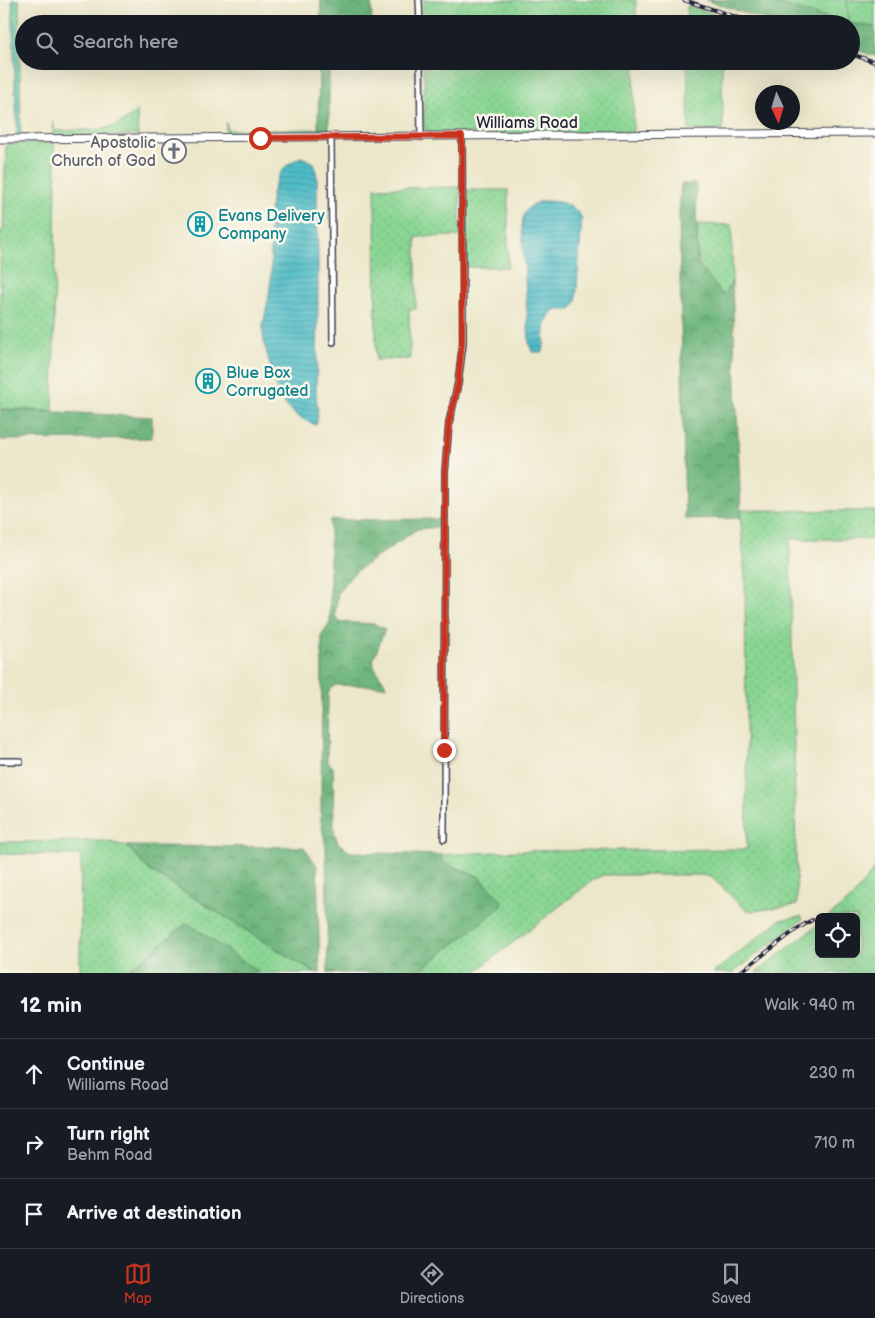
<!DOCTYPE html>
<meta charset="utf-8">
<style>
body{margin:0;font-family:"Balsamiq Sans",sans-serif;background:#242831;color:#f1f3f6}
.controls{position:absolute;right:15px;bottom:15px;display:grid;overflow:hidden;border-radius:8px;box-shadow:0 5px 20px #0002}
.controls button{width:45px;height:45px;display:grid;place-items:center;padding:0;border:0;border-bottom:1px solid #363941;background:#171b24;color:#f1f3f6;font:25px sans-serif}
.compass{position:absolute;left:755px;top:85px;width:45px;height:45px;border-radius:50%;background:#171b24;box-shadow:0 5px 20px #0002;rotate:176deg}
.stop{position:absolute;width:15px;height:15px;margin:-11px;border:4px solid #c8321e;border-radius:50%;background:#fff}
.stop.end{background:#c8321e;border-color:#fff;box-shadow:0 1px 5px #0008}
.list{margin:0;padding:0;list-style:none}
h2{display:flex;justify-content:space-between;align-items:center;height:65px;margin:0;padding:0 20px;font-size:21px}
h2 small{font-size:16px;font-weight:400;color:#9ea1a6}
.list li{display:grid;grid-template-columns:32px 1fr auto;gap:15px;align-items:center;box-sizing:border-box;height:70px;padding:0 20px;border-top:1px solid #363941}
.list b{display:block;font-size:19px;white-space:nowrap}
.list p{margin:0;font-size:16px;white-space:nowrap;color:#9ea1a6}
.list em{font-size:16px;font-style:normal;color:#9ea1a6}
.icon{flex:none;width:28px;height:28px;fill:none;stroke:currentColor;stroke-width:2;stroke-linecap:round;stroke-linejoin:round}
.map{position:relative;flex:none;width:875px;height:973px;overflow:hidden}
.search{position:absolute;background:#171b24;box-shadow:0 5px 20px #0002;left:15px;right:15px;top:15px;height:55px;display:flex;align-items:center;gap:12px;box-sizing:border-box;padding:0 18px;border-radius:28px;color:#9ea1a6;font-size:19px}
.sheet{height:275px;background:#171b24}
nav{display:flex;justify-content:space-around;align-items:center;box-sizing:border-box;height:70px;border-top:1px solid #363941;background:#171b24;font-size:14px;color:#9ea1a6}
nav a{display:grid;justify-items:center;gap:2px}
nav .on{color:#c8321e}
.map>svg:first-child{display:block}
</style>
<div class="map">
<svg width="875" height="973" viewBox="0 0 875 973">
<defs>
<pattern id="grass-dots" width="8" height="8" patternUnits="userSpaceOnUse" patternTransform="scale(1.25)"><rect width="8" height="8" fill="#89d593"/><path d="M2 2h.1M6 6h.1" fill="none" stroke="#76b780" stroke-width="1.8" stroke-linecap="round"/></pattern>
<pattern id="forest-crowns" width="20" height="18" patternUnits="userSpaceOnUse" patternTransform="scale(1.25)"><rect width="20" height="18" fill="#6eb67d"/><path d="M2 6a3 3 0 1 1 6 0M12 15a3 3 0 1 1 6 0" fill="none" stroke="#5a9468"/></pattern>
<pattern id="water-rules" width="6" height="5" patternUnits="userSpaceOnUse" patternTransform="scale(1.25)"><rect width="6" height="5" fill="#4ebcc6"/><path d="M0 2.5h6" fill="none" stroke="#4098a2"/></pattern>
</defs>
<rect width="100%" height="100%" fill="#fbf7ec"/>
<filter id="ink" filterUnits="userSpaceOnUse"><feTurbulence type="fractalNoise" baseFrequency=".02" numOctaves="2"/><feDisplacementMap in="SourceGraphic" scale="10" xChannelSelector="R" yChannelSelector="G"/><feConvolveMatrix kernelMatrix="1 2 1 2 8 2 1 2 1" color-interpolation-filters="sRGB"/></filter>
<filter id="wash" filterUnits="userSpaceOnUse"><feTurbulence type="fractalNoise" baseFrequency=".0096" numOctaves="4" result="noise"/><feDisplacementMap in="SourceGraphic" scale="20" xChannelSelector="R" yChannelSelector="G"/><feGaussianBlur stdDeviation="1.12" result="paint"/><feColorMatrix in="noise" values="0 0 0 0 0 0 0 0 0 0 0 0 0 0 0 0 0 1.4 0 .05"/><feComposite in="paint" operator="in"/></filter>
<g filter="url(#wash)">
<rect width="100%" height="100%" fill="#ece7ca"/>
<g fill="url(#grass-dots)" stroke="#567c67">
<polygon points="12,0 19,0 21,136 17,136"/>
<rect x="423" y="0" width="213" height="24"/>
<polygon points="847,0 875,0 875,27 848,23"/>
<polygon points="687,6 721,16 721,24 687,24"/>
<polygon points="424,61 635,61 633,132 432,134 427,132 424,127"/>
<polygon points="687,61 722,61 723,131 689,130"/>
<path d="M 137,110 L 138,135 L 53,136 L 53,122 L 55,131 L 59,131 C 89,128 113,136 137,110 Z"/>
<polygon points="226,123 228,130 329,129 329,133 226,134"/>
<polygon points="54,142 56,171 53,411 0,409 0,232 3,231 6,144"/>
<polygon points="460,187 460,236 416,237 416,309 409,309 410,359 376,360 375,188"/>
<polygon points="464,190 508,190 508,267 465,267"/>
<path d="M 698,224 L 732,225 L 732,280 L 726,294 L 723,295 C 694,265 697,264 698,224 Z"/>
<polygon points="740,510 875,511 875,539 790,539 797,905 753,911 746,910 711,877 702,875 603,875 593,880 474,973 416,973 502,906 480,877 441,862 441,855 514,851 747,849 745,578"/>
<polygon points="104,841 127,846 149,870 315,973 260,973 187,923 125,973 80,973 81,855 0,854 0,842"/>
<polygon points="875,868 875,973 756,973 819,924 819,954 856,954 856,917 828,917 851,899"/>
<polygon points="801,916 803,919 733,973 713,973 780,920"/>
</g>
<g fill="url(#forest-crowns)" stroke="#486c5c">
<polygon points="321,0 371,0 372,24 320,24"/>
<polygon points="706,0 764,0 848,23 875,27 875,56 851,48 851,24 778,24"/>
<polygon points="319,61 373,61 373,70 329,71 329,129 318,129"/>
<polygon points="681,184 696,184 697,263 723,295 726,294 732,280 741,518 685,519 679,215"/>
<polygon points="0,409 152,417 152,438 0,440"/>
<path d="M 441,519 L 440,527 L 417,529 L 355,572 L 338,592 L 335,615 L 339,622 L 374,624 L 385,629 L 373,660 C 373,670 383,677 386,686 L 335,685 L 328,692 L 327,761 L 333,767 L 334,832 L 338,843 L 350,852 L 441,855 L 442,862 L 480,877 L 502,901 L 502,906 L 416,973 L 328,973 L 326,847 L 321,822 L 322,635 L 330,623 L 330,520 Z"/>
<polygon points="127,846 304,847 317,866 320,973 315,973 149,870"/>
<polygon points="187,923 260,973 125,973"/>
</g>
<polygon fill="#89d593" stroke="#567c67" points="764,0 847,0 848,23"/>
<g fill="url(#water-rules)" stroke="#386f80">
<path d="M 302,157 L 315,164 L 317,178 C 318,249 319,320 316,391 C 316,402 320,414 316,425 C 283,413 276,393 269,361 C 266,350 262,339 263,327 C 266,308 271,290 271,270 C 272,235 258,172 302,157 Z"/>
<path d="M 542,201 C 559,201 573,203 582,218 L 576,301 L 571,310 L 554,310 C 542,322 546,337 543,352 L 532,352 L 529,343 L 522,228 C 523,211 527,206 542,201 Z"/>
</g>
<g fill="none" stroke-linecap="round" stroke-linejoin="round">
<polyline stroke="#4ebcc6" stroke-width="2" points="14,0 19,135"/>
</g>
</g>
<g filter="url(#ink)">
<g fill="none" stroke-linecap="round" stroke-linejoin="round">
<defs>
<g id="minor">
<polyline points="419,0 420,24"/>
<polyline points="420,61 421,137"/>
<polyline points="331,137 333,342"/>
<polyline points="0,761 20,761"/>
<polyline points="444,839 445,472 449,423 458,383 463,343 462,136"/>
</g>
<polyline id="secondary" points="0,139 875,133"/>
</defs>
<use href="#minor" stroke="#404050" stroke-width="8"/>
<use href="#secondary" stroke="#404050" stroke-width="9"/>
<use href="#minor" stroke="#fff" stroke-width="5"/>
<use href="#secondary" stroke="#fff" stroke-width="7"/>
<defs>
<g id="rail">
<polyline points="684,0 757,24"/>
<polyline points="851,54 875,62"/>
<polyline points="739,973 797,929 812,920"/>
</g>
</defs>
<use href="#rail" stroke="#22223b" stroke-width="4"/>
<use href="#rail" stroke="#fbf7ec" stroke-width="2" stroke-dasharray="5.5" stroke-linecap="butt"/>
</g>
</g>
<g fill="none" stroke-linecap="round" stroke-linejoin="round" filter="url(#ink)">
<polyline stroke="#c8321e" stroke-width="6" points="260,138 462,136 462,343 458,384 449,422 445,472 444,750"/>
</g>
<defs>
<symbol id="church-ring" viewBox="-11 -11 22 22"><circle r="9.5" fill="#fbf7ec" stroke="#6b7280" stroke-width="1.5"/><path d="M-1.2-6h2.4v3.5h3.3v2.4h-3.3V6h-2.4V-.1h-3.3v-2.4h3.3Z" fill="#6b7280"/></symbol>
<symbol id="building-ring" viewBox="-11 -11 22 22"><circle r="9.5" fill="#fbf7ec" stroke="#0f9aa8" stroke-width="1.5"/><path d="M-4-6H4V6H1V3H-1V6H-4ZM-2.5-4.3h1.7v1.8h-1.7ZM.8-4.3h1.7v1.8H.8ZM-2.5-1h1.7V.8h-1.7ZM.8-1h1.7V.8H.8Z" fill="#0f9aa8"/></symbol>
</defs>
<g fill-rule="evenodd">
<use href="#church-ring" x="160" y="137" width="28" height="28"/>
<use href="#building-ring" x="186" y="210" width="28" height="28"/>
<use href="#building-ring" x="194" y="367" width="28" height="28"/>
</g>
<g text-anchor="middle" stroke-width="5" stroke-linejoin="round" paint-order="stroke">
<g font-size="16" fill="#22223b" stroke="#fbf7ec">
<text x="527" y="128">Williams Road</text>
</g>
<g font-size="16" fill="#5b616d" stroke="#fbf7ec" text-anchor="end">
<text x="156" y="148">Apostolic<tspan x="156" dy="18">Church of God</tspan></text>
</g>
<g font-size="16" fill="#0d838f" stroke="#fbf7ec" text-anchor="start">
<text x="218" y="221">Evans Delivery<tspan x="218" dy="18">Company</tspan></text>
<text x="226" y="378">Blue Box<tspan x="226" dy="18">Corrugated</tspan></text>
</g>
</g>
</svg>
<div class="controls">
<button><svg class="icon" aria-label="locate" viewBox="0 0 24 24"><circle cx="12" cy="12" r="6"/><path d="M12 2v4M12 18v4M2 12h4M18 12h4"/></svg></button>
</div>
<svg class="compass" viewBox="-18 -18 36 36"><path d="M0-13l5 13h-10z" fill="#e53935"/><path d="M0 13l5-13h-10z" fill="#9ea1a6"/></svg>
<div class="stop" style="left:260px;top:138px"></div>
<div class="stop end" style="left:444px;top:750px"></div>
<div class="search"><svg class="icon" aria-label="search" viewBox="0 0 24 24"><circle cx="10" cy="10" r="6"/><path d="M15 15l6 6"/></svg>Search here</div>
</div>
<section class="sheet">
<h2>12 min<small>Walk · 940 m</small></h2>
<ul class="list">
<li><svg class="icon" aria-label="ahead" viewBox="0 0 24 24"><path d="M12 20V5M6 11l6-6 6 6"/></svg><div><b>Continue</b><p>Williams Road</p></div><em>230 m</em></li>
<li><svg class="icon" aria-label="right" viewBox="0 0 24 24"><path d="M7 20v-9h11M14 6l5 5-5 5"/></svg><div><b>Turn right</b><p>Behm Road</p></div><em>710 m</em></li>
<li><svg class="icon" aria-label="arrive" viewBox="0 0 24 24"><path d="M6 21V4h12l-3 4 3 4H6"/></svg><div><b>Arrive at destination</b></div></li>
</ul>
</section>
<nav>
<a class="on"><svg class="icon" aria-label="map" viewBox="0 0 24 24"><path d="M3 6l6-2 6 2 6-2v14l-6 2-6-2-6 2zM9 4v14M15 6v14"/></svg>Map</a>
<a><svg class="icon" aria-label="directions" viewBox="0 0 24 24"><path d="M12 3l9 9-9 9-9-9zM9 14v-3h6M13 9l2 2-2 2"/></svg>Directions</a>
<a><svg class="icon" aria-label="saved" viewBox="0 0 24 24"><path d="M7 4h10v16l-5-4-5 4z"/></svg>Saved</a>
</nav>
